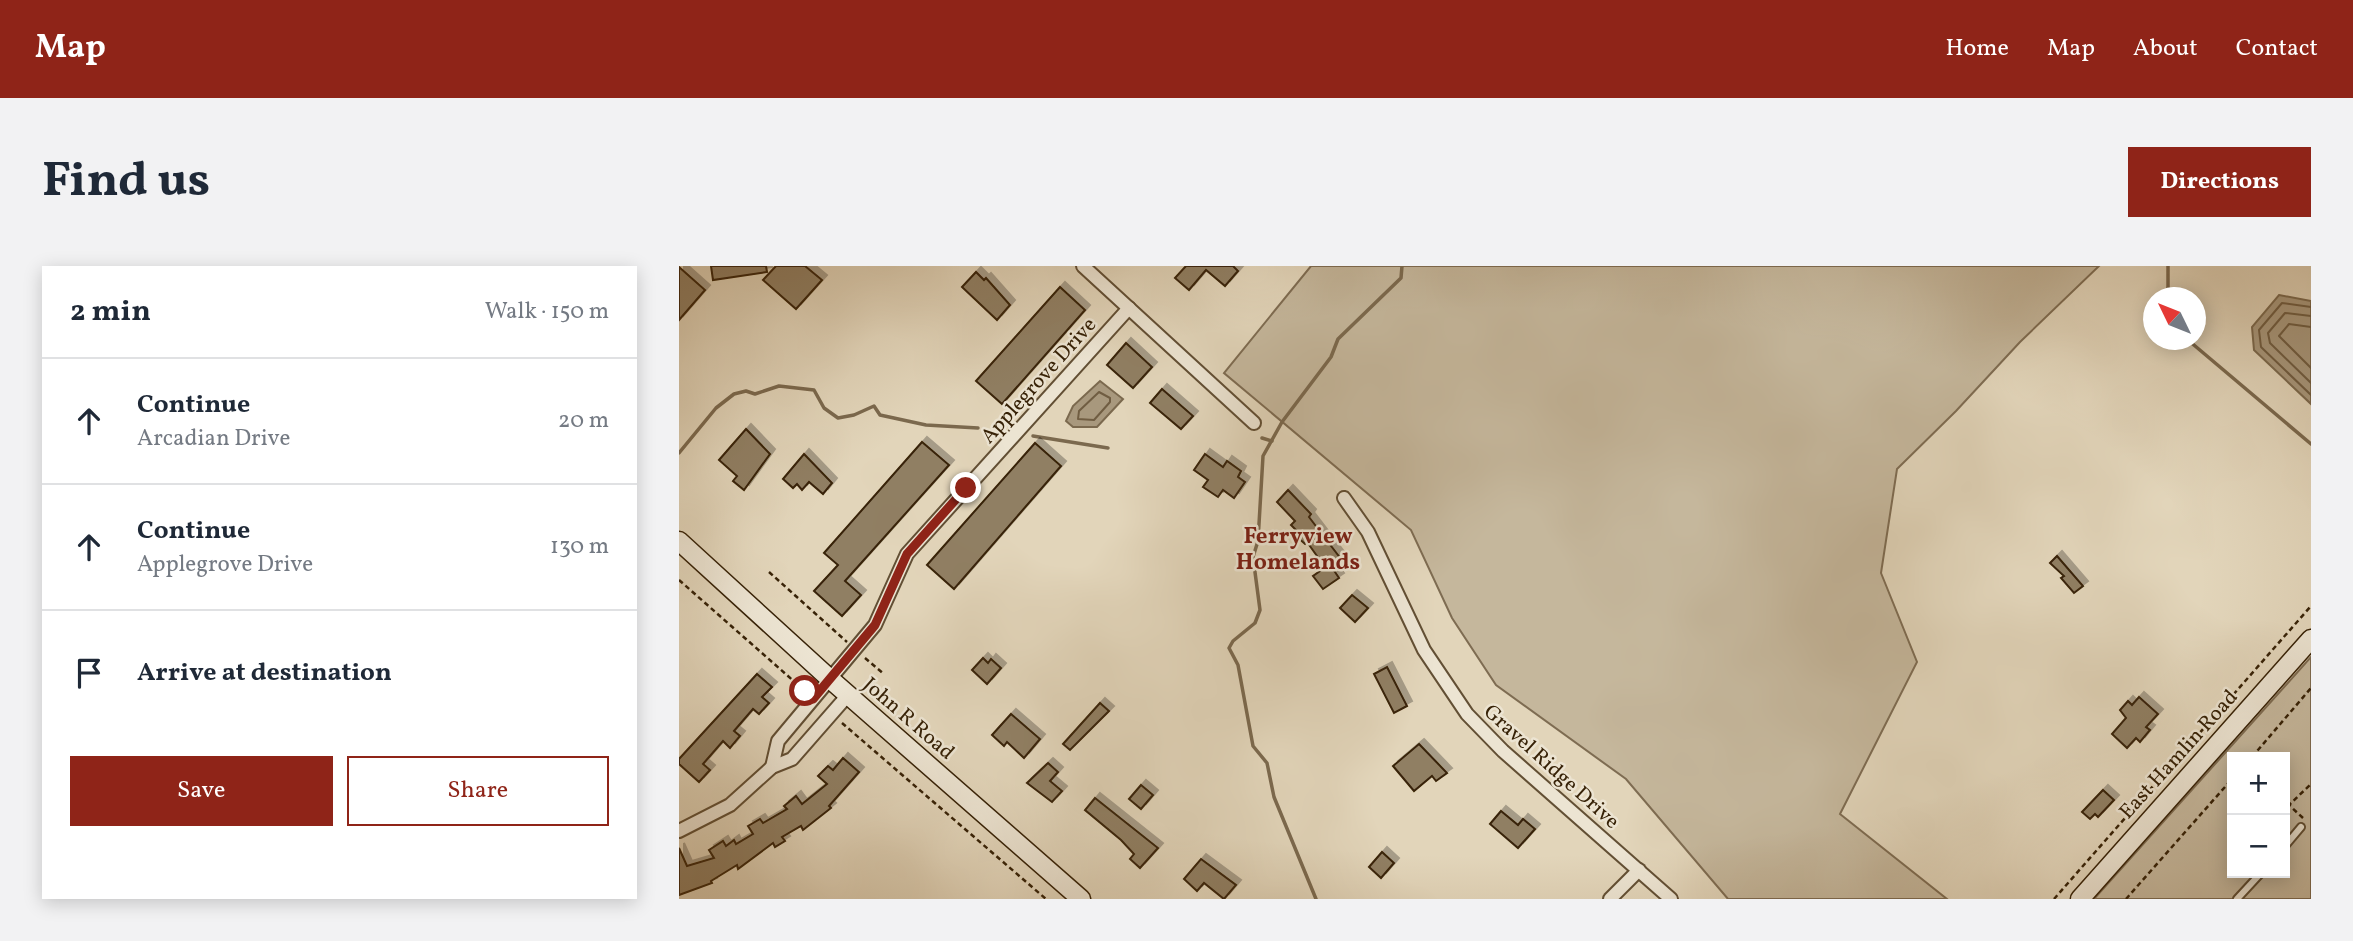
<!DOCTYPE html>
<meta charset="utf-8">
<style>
body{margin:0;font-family:Vollkorn,serif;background:#f2f2f3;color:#1f2937}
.controls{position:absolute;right:21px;bottom:21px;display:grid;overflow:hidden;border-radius:0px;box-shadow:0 4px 18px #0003}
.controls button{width:63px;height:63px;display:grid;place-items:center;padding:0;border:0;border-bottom:2px solid #e0e1e3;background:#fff;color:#1f2937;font:35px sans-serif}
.compass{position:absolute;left:1464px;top:21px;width:63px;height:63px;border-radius:50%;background:#fff;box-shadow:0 4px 18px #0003;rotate:313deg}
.stop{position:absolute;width:21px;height:21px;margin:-16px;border:5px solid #8f2418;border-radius:50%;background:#fff}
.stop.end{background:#8f2418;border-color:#fff;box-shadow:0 2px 7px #0008}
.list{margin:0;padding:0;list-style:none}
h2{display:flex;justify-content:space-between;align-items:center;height:91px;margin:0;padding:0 28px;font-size:30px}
h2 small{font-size:23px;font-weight:400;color:#747a83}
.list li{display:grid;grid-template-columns:46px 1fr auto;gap:21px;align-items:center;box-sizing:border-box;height:126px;padding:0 28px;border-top:2px solid #e0e1e3}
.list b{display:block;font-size:26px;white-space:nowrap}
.list p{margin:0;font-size:23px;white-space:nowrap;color:#747a83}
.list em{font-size:23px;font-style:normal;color:#747a83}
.actions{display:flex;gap:14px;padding:21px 28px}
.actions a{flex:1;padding:16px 0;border:2px solid #8f2418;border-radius:0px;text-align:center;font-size:24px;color:#8f2418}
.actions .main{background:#8f2418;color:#fff}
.icon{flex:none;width:38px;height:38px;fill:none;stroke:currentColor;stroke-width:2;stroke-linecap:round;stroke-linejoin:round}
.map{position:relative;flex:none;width:1632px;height:633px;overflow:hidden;border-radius:0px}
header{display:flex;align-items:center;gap:42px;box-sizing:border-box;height:98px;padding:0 35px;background:#8f2418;color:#fff}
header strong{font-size:33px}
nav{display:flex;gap:38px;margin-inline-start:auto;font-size:24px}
.intro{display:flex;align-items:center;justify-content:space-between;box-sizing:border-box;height:168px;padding:0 42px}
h1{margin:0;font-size:49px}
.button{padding:18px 32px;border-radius:0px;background:#8f2418;color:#fff;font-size:24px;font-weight:700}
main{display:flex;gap:42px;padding:0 42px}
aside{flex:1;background:#fff;border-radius:0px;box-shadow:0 4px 18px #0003}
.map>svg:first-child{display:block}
</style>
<header>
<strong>Map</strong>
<nav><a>Home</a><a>Map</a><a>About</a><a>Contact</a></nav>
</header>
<div class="intro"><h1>Find us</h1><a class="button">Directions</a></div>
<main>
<aside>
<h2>2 min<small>Walk · 150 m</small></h2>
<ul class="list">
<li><svg class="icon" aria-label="ahead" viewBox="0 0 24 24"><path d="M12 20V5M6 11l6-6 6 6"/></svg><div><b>Continue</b><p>Arcadian Drive</p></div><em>20 m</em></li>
<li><svg class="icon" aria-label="ahead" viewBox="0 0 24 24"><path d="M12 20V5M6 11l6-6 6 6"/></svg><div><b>Continue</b><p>Applegrove Drive</p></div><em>130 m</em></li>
<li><svg class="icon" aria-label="arrive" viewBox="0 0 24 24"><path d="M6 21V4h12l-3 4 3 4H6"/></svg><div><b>Arrive at destination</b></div></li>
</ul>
<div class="actions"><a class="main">Save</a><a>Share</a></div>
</aside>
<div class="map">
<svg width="1632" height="633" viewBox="0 0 1632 633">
<defs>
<filter id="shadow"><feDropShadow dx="5" dy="-5" stdDeviation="0" flood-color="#0004"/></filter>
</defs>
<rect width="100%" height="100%" fill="#e2d5ba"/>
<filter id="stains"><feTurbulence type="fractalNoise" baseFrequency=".00286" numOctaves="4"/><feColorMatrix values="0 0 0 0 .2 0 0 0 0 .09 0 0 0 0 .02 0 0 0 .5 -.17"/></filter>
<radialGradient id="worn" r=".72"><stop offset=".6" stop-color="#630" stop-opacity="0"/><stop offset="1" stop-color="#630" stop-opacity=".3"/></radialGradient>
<g fill="#c5b79c" stroke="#7e6c52" stroke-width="2" fill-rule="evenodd">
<polygon points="632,0 1420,0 1341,76 1277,145 1218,203 1202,307 1238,396 1161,548 1268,633 1049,633 947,513 817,419 773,352 732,264 545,107"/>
<path d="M 1632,391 L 1632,633 L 1415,633 ZM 1553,491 L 1606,491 L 1606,607 L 1553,607 Z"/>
</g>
<g fill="#a8987d" stroke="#7b694e" stroke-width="2">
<polygon points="1600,29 1632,35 1632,138 1575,84 1573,61"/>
<polygon points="421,115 444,133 418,161 394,161 387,155 394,140"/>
</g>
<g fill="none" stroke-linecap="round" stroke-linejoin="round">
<g stroke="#705d42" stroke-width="2">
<polyline points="1632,41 1603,37 1580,64 1582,81 1632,129"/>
<polyline points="1632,50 1606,47 1589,67 1591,77 1632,117"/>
<polyline points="1632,61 1610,58 1600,70 1632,102"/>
<polygon points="420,126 431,132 431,136 415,154 399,153 400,145"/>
</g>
<g stroke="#7b694e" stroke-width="3.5">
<polyline points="1489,0 1489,32"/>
<polyline points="1509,74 1632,178"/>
<polyline points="354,170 429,182"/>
<polyline points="583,172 593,175"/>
<polyline points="0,187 37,142 55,128 67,125 76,128 100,120 135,124 145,142 159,152 175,149 195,140 201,149 247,159 299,162"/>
<polyline points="637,633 595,531 588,497 574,480 559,399 550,382 554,375 576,357 581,344 574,291 579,275 584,190 603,156 652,91 659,73 722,12 723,0"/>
</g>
</g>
<g fill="#907f64" stroke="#372207" stroke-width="2" filter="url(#shadow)">
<polygon points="32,0 87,0 88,6 34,14"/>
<polygon points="97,0 126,0 143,14 117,43 84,14"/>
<polygon points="507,0 554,0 559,5 546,20 527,4 510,24 496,12"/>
<polygon points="0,1 26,24 0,54"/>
<polygon points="297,6 305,14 307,12 331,39 318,54 283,21"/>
<polygon points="381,21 406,44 323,138 297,115"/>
<polygon points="447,77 473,101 454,122 428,99"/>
<polygon points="483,123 514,150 502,163 471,137"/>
<polygon points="67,163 91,188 65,224 54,215 58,210 40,194"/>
<polygon points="243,176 270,199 166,315 182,329 163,350 135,325 159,299 145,287"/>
<polygon points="356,177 382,200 275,323 248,299"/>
<polygon points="125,188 153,217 144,228 130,216 123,224 118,218 114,222 104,213"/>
<polygon points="526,188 544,201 548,195 562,205 559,211 566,216 555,232 544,224 539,231 524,221 529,214 515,204"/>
<polygon points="609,224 632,248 630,251 662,293 652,300 660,312 644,323 634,310 641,305 638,301 643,297 628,276 626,278 617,270 620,267 612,259 616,255 598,236"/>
<polygon points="1378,290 1404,320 1395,327 1382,312 1385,310 1371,297"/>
<polygon points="673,329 689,342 676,356 661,342"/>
<polygon points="304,392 309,397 312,393 322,402 308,418 293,404"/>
<polygon points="708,401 728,440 715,447 695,408"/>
<polygon points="78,408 93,421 83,431 90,437 80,448 74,443 55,465 61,470 51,482 44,475 24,498 31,504 20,516 0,498 0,493"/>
<polygon points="1460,431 1479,448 1467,461 1471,464 1461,476 1457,472 1448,482 1433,468 1447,452 1441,444 1449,435 1453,439"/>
<polygon points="421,437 430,445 391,484 384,478"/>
<polygon points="332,448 361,473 345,492 328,476 325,480 313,469"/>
<polygon points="740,478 768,507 757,515 753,510 735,525 714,500"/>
<polygon points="164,492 180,506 150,540 152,542 124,564 122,560 103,571 106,575 96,581 94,577 59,603 58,599 32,615 33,617 0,629 0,582 8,600 35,592 30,584 44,575 47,580 55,574 57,578 74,568 69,560 81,553 84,557 108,543 105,540 117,530 123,538 148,518 139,510 149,500 154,504"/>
<polygon points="369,497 379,506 371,515 383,525 373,536 348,517"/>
<polygon points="462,519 474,529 462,543 450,533"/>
<polygon points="1424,524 1435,534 1419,551 1416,548 1411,553 1403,546"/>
<polygon points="416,532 479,582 461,602 451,593 455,588 442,574 406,544"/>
<polygon points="822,545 839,559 844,553 856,563 839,582 811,558"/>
<polygon points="703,586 715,597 702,612 690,601"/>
<polygon points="522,593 557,619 545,633 525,617 518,625 505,613"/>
</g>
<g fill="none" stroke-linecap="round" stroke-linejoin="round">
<defs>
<g id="lane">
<polyline points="1606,580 1622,561"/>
<polyline points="1558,633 1582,607"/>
</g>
<g id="street">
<polyline points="404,0 575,157"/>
<polyline points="665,232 689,266 745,384 788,448 824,485 992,633"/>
<polyline points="93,501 99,475 196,359 228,288 450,42"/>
<polyline points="0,565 51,539 93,501 113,493 169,429"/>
<polyline points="931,633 960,604"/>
</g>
<g id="secondary">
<polyline points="0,275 151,413 402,633"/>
<polyline points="1401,633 1632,373"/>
</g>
</defs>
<use href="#lane" stroke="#624f34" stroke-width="10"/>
<use href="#street" stroke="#624f34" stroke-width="16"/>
<use href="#secondary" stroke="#372207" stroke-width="21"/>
<g stroke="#372207" stroke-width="2.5" stroke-dasharray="5 3.5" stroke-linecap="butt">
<polyline points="90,306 168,376"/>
<polyline points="0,314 126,425"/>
<polyline points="186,392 205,408"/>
<polyline points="163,457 367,633"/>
<polyline points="1573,491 1632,422"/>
<polyline points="1624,552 1610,539 1632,518"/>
<polyline points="1375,633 1632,340"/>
<polyline points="1447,633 1553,513"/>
</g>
<use href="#lane" stroke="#ece4d2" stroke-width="6"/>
<use href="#street" stroke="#ece4d2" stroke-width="12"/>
<use href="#secondary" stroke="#ece4d2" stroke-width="18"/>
</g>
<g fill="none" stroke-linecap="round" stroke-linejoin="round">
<polyline stroke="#8f2418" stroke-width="9" points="126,425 134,433 196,359 228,288 287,222"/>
</g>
<g text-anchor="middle" stroke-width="5" stroke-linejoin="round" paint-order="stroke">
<g font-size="21" fill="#372207" stroke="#ece4d2">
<text transform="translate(359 114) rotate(-48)" y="7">Applegrove Drive</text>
<text transform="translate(230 452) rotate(41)" y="7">John R Road</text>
<text transform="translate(1499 488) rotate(-48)" y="7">East Hamlin Road</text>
<text transform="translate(873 500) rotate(42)" y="7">Gravel Ridge Drive</text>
</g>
<g font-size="23" font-weight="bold" fill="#7a1f14" stroke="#ece4d2">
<text x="619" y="277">Ferryview<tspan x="619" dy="26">Homelands</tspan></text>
</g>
</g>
<rect width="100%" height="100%" filter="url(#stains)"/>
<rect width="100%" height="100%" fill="url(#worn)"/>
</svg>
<div class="controls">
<button>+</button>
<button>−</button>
</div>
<svg class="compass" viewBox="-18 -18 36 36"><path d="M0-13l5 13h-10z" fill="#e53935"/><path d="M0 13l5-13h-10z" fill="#747a83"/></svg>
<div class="stop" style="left:126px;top:425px"></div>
<div class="stop end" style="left:287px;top:222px"></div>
</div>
</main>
